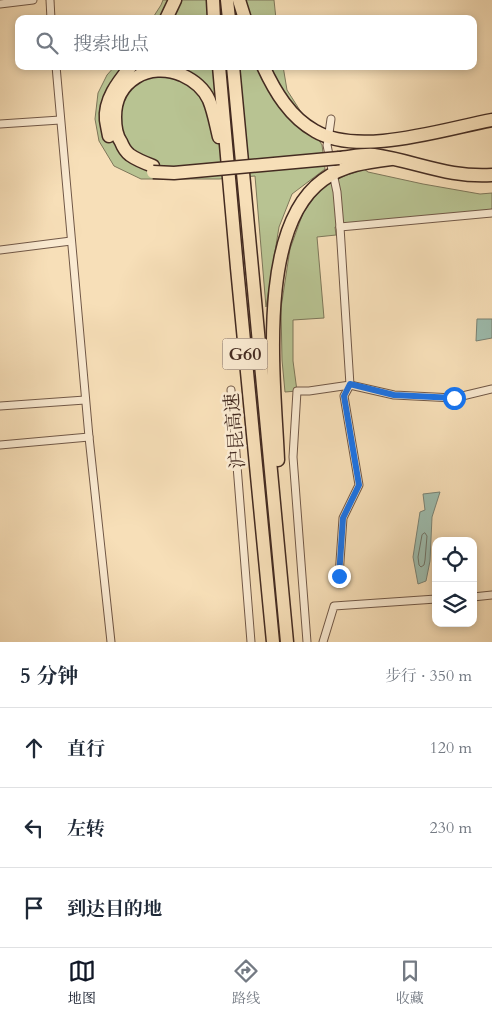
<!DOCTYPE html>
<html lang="zh">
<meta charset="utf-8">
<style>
body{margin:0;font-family:Cardo,"Noto Serif SC",serif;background:#f6f6f7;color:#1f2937}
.controls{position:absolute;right:15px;bottom:15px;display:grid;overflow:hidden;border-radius:10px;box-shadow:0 2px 8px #0003}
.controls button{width:45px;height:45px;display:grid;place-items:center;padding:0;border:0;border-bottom:1px solid #e0e1e3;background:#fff;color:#1f2937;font:25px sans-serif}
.stop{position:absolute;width:15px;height:15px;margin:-11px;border:4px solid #1a73e8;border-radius:50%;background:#fff}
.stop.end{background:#1a73e8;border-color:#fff;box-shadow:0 1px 5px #0008}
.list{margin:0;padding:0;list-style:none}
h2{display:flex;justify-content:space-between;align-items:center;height:65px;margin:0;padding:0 20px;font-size:21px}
h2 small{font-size:16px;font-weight:400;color:#747a83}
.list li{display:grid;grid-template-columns:32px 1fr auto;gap:15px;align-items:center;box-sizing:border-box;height:80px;padding:0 20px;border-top:1px solid #e0e1e3}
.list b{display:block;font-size:19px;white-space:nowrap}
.list em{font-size:16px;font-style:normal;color:#747a83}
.icon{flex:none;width:28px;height:28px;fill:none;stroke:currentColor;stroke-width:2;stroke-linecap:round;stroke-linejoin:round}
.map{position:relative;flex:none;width:492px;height:642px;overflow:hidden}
.search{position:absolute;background:#fff;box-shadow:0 2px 8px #0003;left:15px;right:15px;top:15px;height:55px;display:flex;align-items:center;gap:12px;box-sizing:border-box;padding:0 18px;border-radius:10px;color:#747a83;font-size:19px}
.sheet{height:305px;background:#fff}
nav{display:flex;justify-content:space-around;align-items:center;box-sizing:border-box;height:70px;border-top:1px solid #e0e1e3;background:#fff;font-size:14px;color:#747a83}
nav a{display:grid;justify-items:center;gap:2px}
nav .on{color:#111827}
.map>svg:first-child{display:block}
</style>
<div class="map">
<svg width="492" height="642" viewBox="0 0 492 642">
<rect width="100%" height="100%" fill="#f7dfb8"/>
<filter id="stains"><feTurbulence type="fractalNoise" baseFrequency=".004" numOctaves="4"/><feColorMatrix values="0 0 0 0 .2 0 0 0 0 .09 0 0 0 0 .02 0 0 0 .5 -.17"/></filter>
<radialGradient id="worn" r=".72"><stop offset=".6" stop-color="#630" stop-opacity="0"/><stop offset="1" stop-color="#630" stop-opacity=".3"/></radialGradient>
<g fill="#b8c392" stroke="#7e775a">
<polygon points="163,0 274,0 276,19 152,19 161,5"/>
<polygon points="115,66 283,66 287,90 322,145 325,169 292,194 279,227 266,307 255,176 219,179 141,179 114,166 99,141 95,119 98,93 107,75"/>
<polygon points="364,169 368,172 423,184 480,194 492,193 492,212 335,227 336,235 317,237 324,318 293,320 293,361 297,391 285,392 282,360 281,308 290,249 303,213 322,187 344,176"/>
</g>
<g fill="#9dbdaf" stroke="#798376">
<polygon points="477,319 492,319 492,338 476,341"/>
<polygon points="440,492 432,517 430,561 426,581 418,584 413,557 420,512 425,510 423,494"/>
</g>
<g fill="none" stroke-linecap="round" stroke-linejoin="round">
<polygon stroke="#707468" stroke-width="1" points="425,533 427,536 425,560 424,565 421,567 419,565 418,557 422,535"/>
<defs>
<g id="minor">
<polyline points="50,0 51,19"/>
<polyline points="0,4 33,0"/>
<polyline points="56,66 89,437 111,642"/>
<polyline points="0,124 60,120"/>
<polyline points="329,133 331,119"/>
<polyline points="328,141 327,145 332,170"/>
<polyline points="334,178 337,192 340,227 492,213"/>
<polyline points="0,250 71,241"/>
<polyline points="231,390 251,642"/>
<polyline points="0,406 85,400"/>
<polyline points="0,445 89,437"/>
<polyline points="339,576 343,518 359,485 344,396 350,385 340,227"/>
<polyline points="473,597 492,595"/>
<polyline points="307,642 293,457 297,391 309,391 350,385 394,395 454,398 492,389"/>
<polyline points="323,642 334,606 436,599"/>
</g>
<g id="motorway">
<polyline points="213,0 214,19"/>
<polyline points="227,0 229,19"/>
<polyline points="239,0 245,19"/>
<polyline points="166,19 175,0"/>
<polyline points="219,66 237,268 273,642"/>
<polyline points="233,66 287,642"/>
<path d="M 263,66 C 275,92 290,117 315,131 C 359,157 444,129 492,120"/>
<path d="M 109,136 C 108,131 107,126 106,120 C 104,99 119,81 131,66"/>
<path d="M 339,158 C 350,157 363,154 374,155 C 415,161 449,178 492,175"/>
<path d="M 153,166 C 145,163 137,160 130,155 C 126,152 123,147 121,142 C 116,135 115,126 115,117 C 115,81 149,61 182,75 C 193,80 204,89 209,100 C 214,112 216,125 219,137"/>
<path d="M 278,460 C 275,386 255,229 323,180 C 343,165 367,162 391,159"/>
</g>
</defs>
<use href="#minor" stroke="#715847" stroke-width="9"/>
<use href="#motorway" stroke="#442b21" stroke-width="15"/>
<use href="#minor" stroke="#faead1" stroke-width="7"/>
<use href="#motorway" stroke="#f7dfb8" stroke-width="12"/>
<defs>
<polyline id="motorway-bridge" points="153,172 174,173 339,158"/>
</defs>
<use href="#motorway-bridge" stroke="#442b21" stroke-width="15" stroke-linecap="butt"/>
<use href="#motorway-bridge" stroke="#f7dfb8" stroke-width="12"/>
</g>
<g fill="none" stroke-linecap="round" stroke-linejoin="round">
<polyline stroke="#1a73e8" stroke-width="6" points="339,576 343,518 359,485 344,396 350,384 394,395 454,398"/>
</g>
<g text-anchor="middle" stroke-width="5" stroke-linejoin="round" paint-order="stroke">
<rect fill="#faead1" stroke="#7b6456" stroke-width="1" x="222.5" y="338.5" width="45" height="31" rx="4"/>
<g font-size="18" font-weight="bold" fill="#442b21">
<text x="245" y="360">G60</text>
</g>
<g font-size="19" fill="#442b21" stroke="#faead1">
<text transform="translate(234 431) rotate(-95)" y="7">沪昆高速</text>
</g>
</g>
<rect width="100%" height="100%" filter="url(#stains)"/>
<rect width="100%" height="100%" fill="url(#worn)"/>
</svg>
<div class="controls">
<button><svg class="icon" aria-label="locate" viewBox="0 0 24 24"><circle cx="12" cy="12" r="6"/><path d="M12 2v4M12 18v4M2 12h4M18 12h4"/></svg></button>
<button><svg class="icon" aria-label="layers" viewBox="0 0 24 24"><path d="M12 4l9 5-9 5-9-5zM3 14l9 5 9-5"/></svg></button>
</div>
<div class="stop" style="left:454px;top:398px"></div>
<div class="stop end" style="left:339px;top:576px"></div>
<div class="search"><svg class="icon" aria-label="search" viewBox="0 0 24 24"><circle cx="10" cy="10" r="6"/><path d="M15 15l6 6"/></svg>搜索地点</div>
</div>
<section class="sheet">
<h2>5 分钟<small>步行 · 350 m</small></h2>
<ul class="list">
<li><svg class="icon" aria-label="ahead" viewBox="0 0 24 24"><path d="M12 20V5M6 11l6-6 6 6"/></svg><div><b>直行</b></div><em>120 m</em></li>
<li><svg class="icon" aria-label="left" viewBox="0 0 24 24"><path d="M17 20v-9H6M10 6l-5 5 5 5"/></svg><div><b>左转</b></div><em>230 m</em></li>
<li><svg class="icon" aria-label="arrive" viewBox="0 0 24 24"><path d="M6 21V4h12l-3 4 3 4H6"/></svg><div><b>到达目的地</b></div></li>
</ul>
</section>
<nav>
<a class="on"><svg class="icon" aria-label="map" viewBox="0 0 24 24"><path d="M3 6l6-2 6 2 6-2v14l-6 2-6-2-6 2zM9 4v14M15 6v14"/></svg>地图</a>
<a><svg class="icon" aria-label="directions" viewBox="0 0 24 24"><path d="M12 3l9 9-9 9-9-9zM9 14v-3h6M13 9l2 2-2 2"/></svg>路线</a>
<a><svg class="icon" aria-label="saved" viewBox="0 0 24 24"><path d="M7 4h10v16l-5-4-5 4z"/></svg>收藏</a>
</nav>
